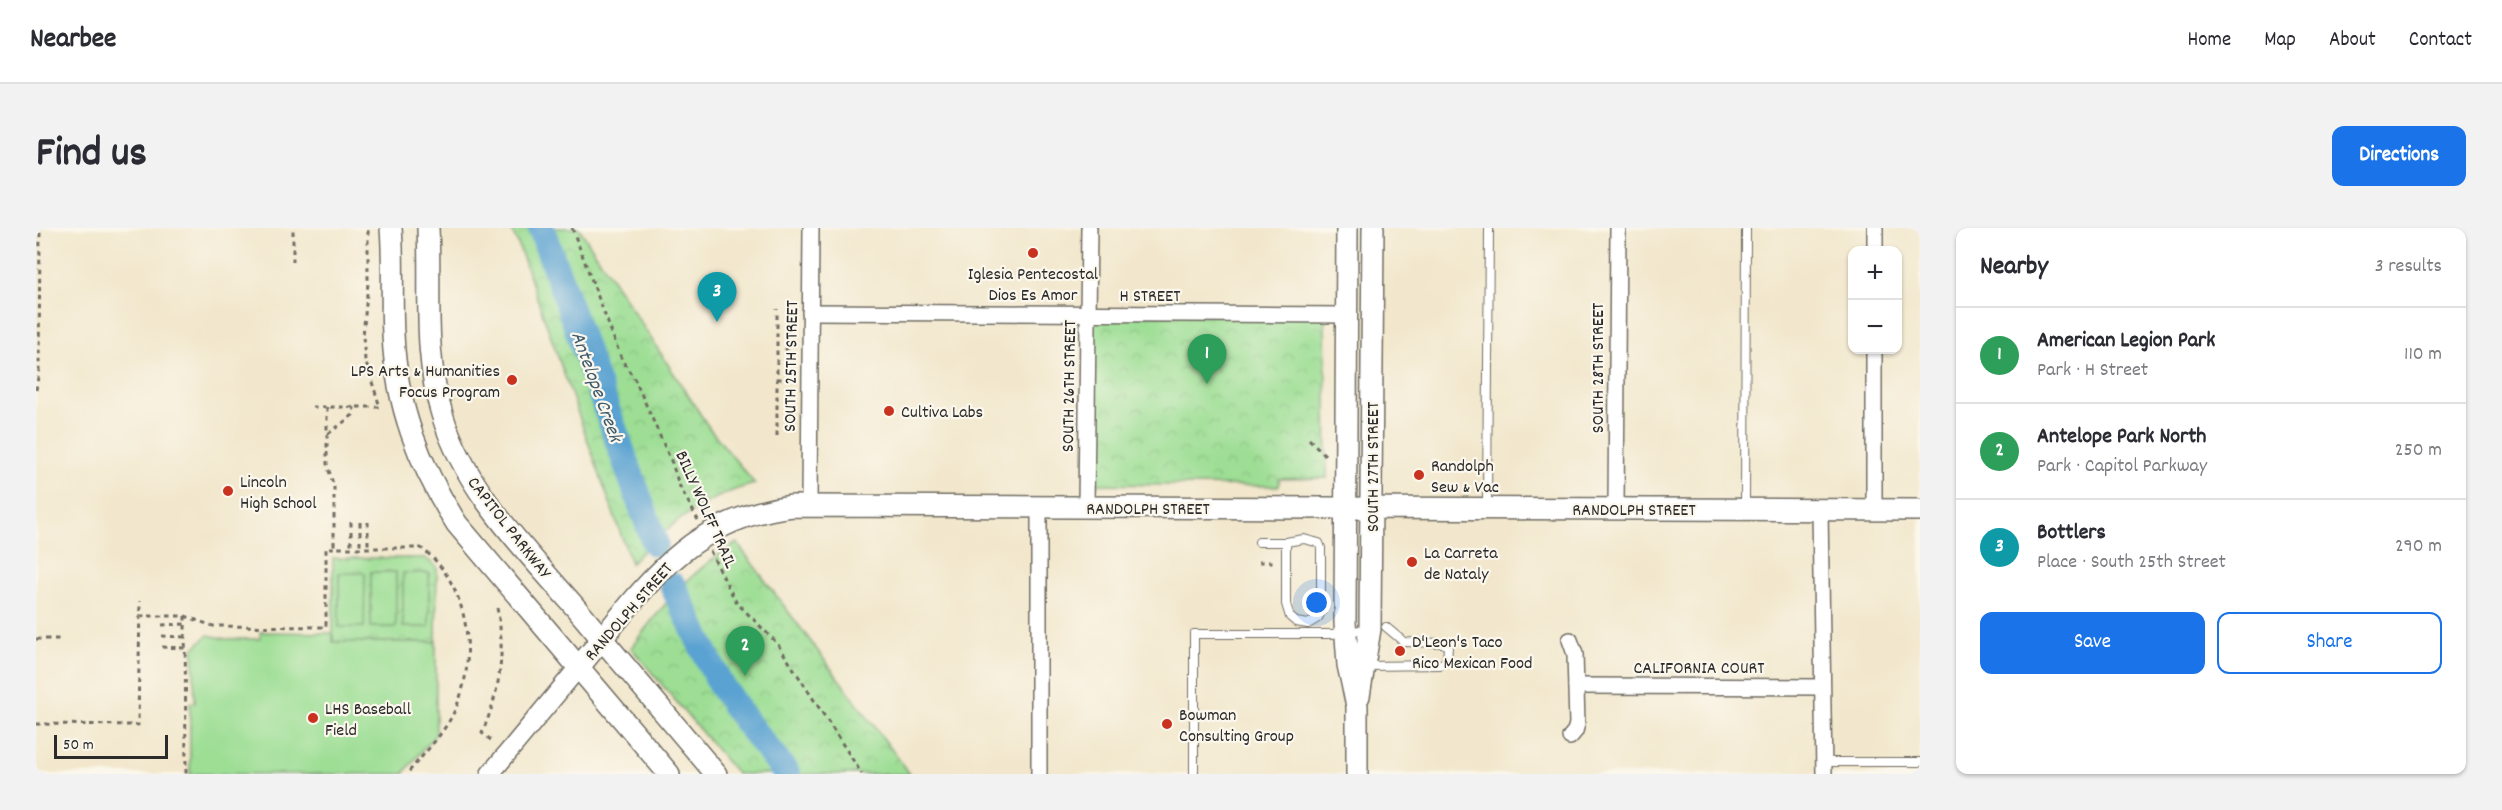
<!DOCTYPE html>
<meta charset="utf-8">
<style>
body{margin:0;font-family:Dekko,sans-serif;background:#f2f2f3;color:#2b2b33}
.controls{position:absolute;right:18px;top:18px;display:grid;overflow:hidden;border-radius:12px;box-shadow:0 2px 4px #0004}
.controls button{width:54px;height:54px;display:grid;place-items:center;padding:0;border:0;border-bottom:2px solid #e1e1e2;background:#fff;color:#2b2b33;font:30px sans-serif}
.scale{position:absolute;left:18px;bottom:15px;width:114px;box-sizing:border-box;padding-left:6px;border:3px solid #2b2b2b;border-top:0;font-size:16px;line-height:21px;white-space:nowrap;color:#2b2b2b;-webkit-text-stroke:4px #fbf7ec;paint-order:stroke}
.you{position:absolute;left:1281px;top:375px;width:21px;height:21px;margin:-15px;border:4px solid #fff;border-radius:50%;background:#1a73e8;box-shadow:0 0 0 9px #1a73e833}
.badge{display:grid;place-items:center;width:39px;height:39px;border-radius:50%;background:#1a73e8;color:#fff;font-size:20px;font-weight:700}
.pin{position:absolute;translate:-50% -50px;filter:drop-shadow(0 2px 3px #0008)}
.pin::after{content:'';position:absolute;top:32px;width:21px;height:18px;background:inherit;clip-path:polygon(0 0,100% 0,50% 100%)}
.list{margin:0;padding:0;list-style:none}
h2{display:flex;justify-content:space-between;align-items:center;height:78px;margin:0;padding:0 24px;font-size:26px}
h2 small{font-size:20px;font-weight:400;color:#7c7c81}
.list li{display:grid;grid-template-columns:39px 1fr auto;gap:18px;align-items:center;box-sizing:border-box;height:96px;padding:0 24px;border-top:2px solid #e1e1e2}
.list b{display:block;font-size:22px;white-space:nowrap}
.list p{margin:0;font-size:20px;white-space:nowrap;color:#7c7c81}
.list em{font-size:20px;font-style:normal;color:#7c7c81}
.actions{display:flex;gap:12px;padding:18px 24px}
.actions a{flex:1;padding:14px 0;border:2px solid #1a73e8;border-radius:12px;text-align:center;font-size:21px;color:#1a73e8}
.actions .main{background:#1a73e8;color:#fff}
.map{position:relative;flex:none;width:1884px;height:546px;overflow:hidden;border-radius:12px}
header{display:flex;align-items:center;gap:36px;box-sizing:border-box;height:84px;padding:0 30px;background:#fff;border-bottom:2px solid #e1e1e2}
header strong{font-size:28px}
nav{display:flex;gap:33px;margin-inline-start:auto;font-size:21px}
.intro{display:flex;align-items:center;justify-content:space-between;box-sizing:border-box;height:144px;padding:0 36px}
h1{margin:0;font-size:42px}
.button{padding:15px 27px;border-radius:12px;background:#1a73e8;color:#fff;font-size:21px;font-weight:700}
main{display:flex;gap:36px;padding:0 36px}
aside{flex:1;background:#fff;border-radius:12px;box-shadow:0 2px 4px #0004}
.map>svg:first-child{display:block}
</style>
<header>
<strong>Nearbee</strong>
<nav><a>Home</a><a>Map</a><a>About</a><a>Contact</a></nav>
</header>
<div class="intro"><h1>Find us</h1><a class="button">Directions</a></div>
<main>
<div class="map">
<svg width="1884" height="546" viewBox="0 0 1884 546">
<defs>
<pattern id="park-crowns" width="20" height="18" patternUnits="userSpaceOnUse" patternTransform="scale(1.5)"><rect width="20" height="18" fill="#9dde94"/><path d="M2 6a3 3 0 1 1 6 0M12 15a3 3 0 1 1 6 0" fill="none" stroke="#87bf80"/></pattern>
</defs>
<rect width="100%" height="100%" fill="#fbf7ec"/>
<filter id="ink" filterUnits="userSpaceOnUse"><feTurbulence type="fractalNoise" baseFrequency=".0167" numOctaves="2"/><feDisplacementMap in="SourceGraphic" scale="12" xChannelSelector="R" yChannelSelector="G"/><feConvolveMatrix kernelMatrix="1 2 1 2 8 2 1 2 1" color-interpolation-filters="sRGB"/></filter>
<filter id="wash" filterUnits="userSpaceOnUse"><feTurbulence type="fractalNoise" baseFrequency=".008" numOctaves="4" result="noise"/><feDisplacementMap in="SourceGraphic" scale="24" xChannelSelector="R" yChannelSelector="G"/><feGaussianBlur stdDeviation="1.35" result="paint"/><feColorMatrix in="noise" values="0 0 0 0 0 0 0 0 0 0 0 0 0 0 0 0 0 1.4 0 .05"/><feComposite in="paint" operator="in"/></filter>
<g filter="url(#wash)">
<rect width="100%" height="100%" fill="#f2e7cc"/>
<g fill="url(#park-crowns)" stroke="#648460" stroke-width="1.5">
<path d="M 474,0 L 543,0 L 674,201 L 719,256 C 671,267 628,300 595,335 L 482,16 Z"/>
<polygon points="1053,87 1289,87 1291,250 1243,251 1243,258 1050,256"/>
<path d="M 701,315 L 874,546 L 701,546 L 595,420 C 625,379 656,341 701,315 Z"/>
<polygon points="297,330 389,330 401,339 400,414 297,414"/>
</g>
<g fill="#9dde94" stroke="#648460" stroke-width="1.5">
<rect x="335" y="344" width="25" height="55"/>
<polygon points="303,345 329,345 328,399 303,399"/>
<rect x="367" y="345" width="26" height="54"/>
<polygon points="224,404 297,405 297,414 400,414 400,506 367,546 154,546 154,475 159,475 157,421 172,407 190,411 224,411"/>
</g>
<g fill="none" stroke-linecap="round" stroke-linejoin="round">
<g stroke="#5aa2d1" stroke-width="27">
<polyline points="505,0 619,315"/>
<polyline points="637,358 684,456 707,490 751,546"/>
</g>
</g>
</g>
<g filter="url(#ink)">
<g fill="none" stroke-linecap="round" stroke-linejoin="round">
<defs>
<g id="service">
<polyline points="1451,277 1453,0"/>
<polyline points="1709,280 1710,0"/>
<polyline points="1223,314 1250,314 1268,311 1283,315 1285,320 1285,384 1282,390 1272,396 1260,394 1254,389 1250,376 1250,314"/>
<polyline points="1331,438 1404,437 1411,432 1412,419 1407,415 1368,414 1350,399"/>
<polyline points="1788,534 1884,534"/>
<polyline points="1158,546 1158,406 1296,406 1331,401"/>
</g>
<g id="minor">
<polyline points="1839,22 1839,0"/>
<polyline points="774,84 1311,87"/>
<polyline points="773,277 775,0"/>
<polyline points="1050,280 1053,0"/>
<polyline points="1580,281 1582,0"/>
<polyline points="1784,282 1788,546"/>
<polyline points="1838,282 1838,122"/>
<polyline points="1534,412 1539,426 1541,496 1539,503 1534,509"/>
<polyline points="1540,458 1786,459"/>
<polyline points="1003,546 1003,279"/>
</g>
<polyline id="tertiary" points="454,546 542,440"/>
<g id="secondary">
<path d="M 355,0 C 358,35 355,71 357,106 C 360,178 383,237 421,296 L 633,546"/>
<path d="M 392,0 C 395,62 387,126 406,186 C 429,262 488,320 539,379 C 586,434 633,490 680,546"/>
<polyline points="1311,0 1309,394 1312,437 1321,478 1321,546"/>
<path d="M 542,440 C 606,364 649,291 756,278 L 1884,282"/>
<polyline points="1323,468 1334,401 1337,0"/>
</g>
</defs>
<use href="#service" stroke="#716d63" stroke-width="10"/>
<use href="#minor" stroke="#716d63" stroke-width="18"/>
<use href="#tertiary" stroke="#716d63" stroke-width="21"/>
<use href="#secondary" stroke="#716d63" stroke-width="24"/>
<g stroke="#716d63" stroke-width="3" stroke-dasharray="4.5 4.5" stroke-linecap="butt">
<polyline points="536,0 586,132 599,152 636,235 643,257 662,292"/>
<polyline points="257,34 257,0"/>
<polyline points="749,122 760,114"/>
<polyline points="741,151 749,151"/>
<polyline points="0,162 3,143 4,0"/>
<polyline points="276,179 344,179 329,132 327,108 332,55 332,0"/>
<polyline points="291,179 291,236 298,259 298,320"/>
<polyline points="292,206 317,187 318,179"/>
<polyline points="741,208 741,81"/>
<polyline points="1273,211 1292,230"/>
<polyline points="315,294 315,320"/>
<polyline points="324,294 324,320"/>
<polyline points="332,294 332,320"/>
<polyline points="674,323 700,374 741,415 826,546"/>
<polyline points="1223,334 1239,334"/>
<path d="M 104,388 L 149,388 L 177,398 L 290,399 L 290,320 L 385,320 C 434,355 443,433 418,484 C 407,507 387,526 371,546"/>
<polyline points="149,388 150,546"/>
<polyline points="126,397 149,396"/>
<polyline points="126,408 149,409"/>
<polyline points="0,411 24,411"/>
<polyline points="126,419 149,420"/>
<polyline points="0,496 102,497 104,373"/>
<path d="M 455,512 L 446,505 C 464,464 470,424 461,380"/>
</g>
<use href="#service" stroke="#fff" stroke-width="8"/>
<use href="#minor" stroke="#fff" stroke-width="15"/>
<use href="#tertiary" stroke="#fff" stroke-width="18"/>
<use href="#secondary" stroke="#fff" stroke-width="21"/>
</g>
</g>
<g fill="#c8321e" stroke="#fbf7ec" stroke-width="2">
<circle cx="997" cy="25" r="6"/>
<circle cx="476" cy="152" r="6"/>
<circle cx="853" cy="183" r="6"/>
<circle cx="1383" cy="247" r="6"/>
<circle cx="192" cy="263" r="6"/>
<circle cx="1376" cy="334" r="6"/>
<circle cx="1364" cy="423" r="6"/>
<circle cx="277" cy="490" r="6"/>
<circle cx="1131" cy="496" r="6"/>
</g>
<g text-anchor="middle" stroke-width="4.5" stroke-linejoin="round" paint-order="stroke">
<g font-size="18" fill="#2b2b2b" stroke="#fbf7ec" text-anchor="start">
<text x="997" y="51" text-anchor="middle">Iglesia Pentecostal<tspan x="997" dy="21">Dios Es Amor</tspan></text>
<text x="464" y="148" text-anchor="end">LPS Arts &amp; Humanities<tspan x="464" dy="21">Focus Program</tspan></text>
<text x="865" y="189">Cultiva Labs</text>
<text x="1395" y="243">Randolph<tspan x="1395" dy="21">Sew &amp; Vac</tspan></text>
<text x="204" y="259">Lincoln<tspan x="204" dy="21">High School</tspan></text>
<text x="1388" y="330">La Carreta<tspan x="1388" dy="21">de Nataly</tspan></text>
<text x="1376" y="419">D'Leon's Taco<tspan x="1376" dy="21">Rico Mexican Food</tspan></text>
<text x="289" y="486">LHS Baseball<tspan x="289" dy="21">Field</tspan></text>
<text x="1143" y="492">Bowman<tspan x="1143" dy="21">Consulting Group</tspan></text>
</g>
<g font-size="18" fill="#2b2b2b" stroke="#fbf7ec">
<text x="1114" y="73">H STREET</text>
<text transform="translate(754 138) rotate(-89)" y="6">SOUTH 25TH STREET</text>
<text transform="translate(1561 140) rotate(-90)" y="6">SOUTH 28TH STREET</text>
<text transform="translate(1032 158) rotate(-89)" y="6">SOUTH 26TH STREET</text>
<text transform="translate(1336 239) rotate(-90)" y="6">SOUTH 27TH STREET</text>
<text x="1112" y="286">RANDOLPH STREET</text>
<text transform="translate(671 281) rotate(66)" y="6">BILLY WOLFF TRAIL</text>
<text x="1598" y="287">RANDOLPH STREET</text>
<text transform="translate(474 299) rotate(52)" y="6">CAPITOL PARKWAY</text>
<text transform="translate(592 383) rotate(-49)" y="6">RANDOLPH STREET</text>
<text x="1663" y="445">CALIFORNIA COURT</text>
</g>
<g font-size="20" font-style="italic" fill="#3e5b6d" stroke="#fbf7ec">
<text transform="translate(562 158) rotate(70)" y="7">Antelope Creek</text>
</g>
</g>
</svg>
<div class="controls">
<button>+</button>
<button>−</button>
</div>
<div class="scale">50 m</div>
<div class="you"></div>
<div class="pin badge" style="left:1171px;top:156px;background:#2e9e5b">1</div>
<div class="pin badge" style="left:709px;top:448px;background:#2e9e5b">2</div>
<div class="pin badge" style="left:681px;top:94px;background:#0f9aa8">3</div>
</div>
<aside>
<h2>Nearby<small>3 results</small></h2>
<ul class="list">
<li><span class="badge" style="background:#2e9e5b">1</span><div><b>American Legion Park</b><p>Park · H Street</p></div><em>110 m</em></li>
<li><span class="badge" style="background:#2e9e5b">2</span><div><b>Antelope Park North</b><p>Park · Capitol Parkway</p></div><em>250 m</em></li>
<li><span class="badge" style="background:#0f9aa8">3</span><div><b>Bottlers</b><p>Place · South 25th Street</p></div><em>290 m</em></li>
</ul>
<div class="actions"><a class="main">Save</a><a>Share</a></div>
</aside>
</main>
